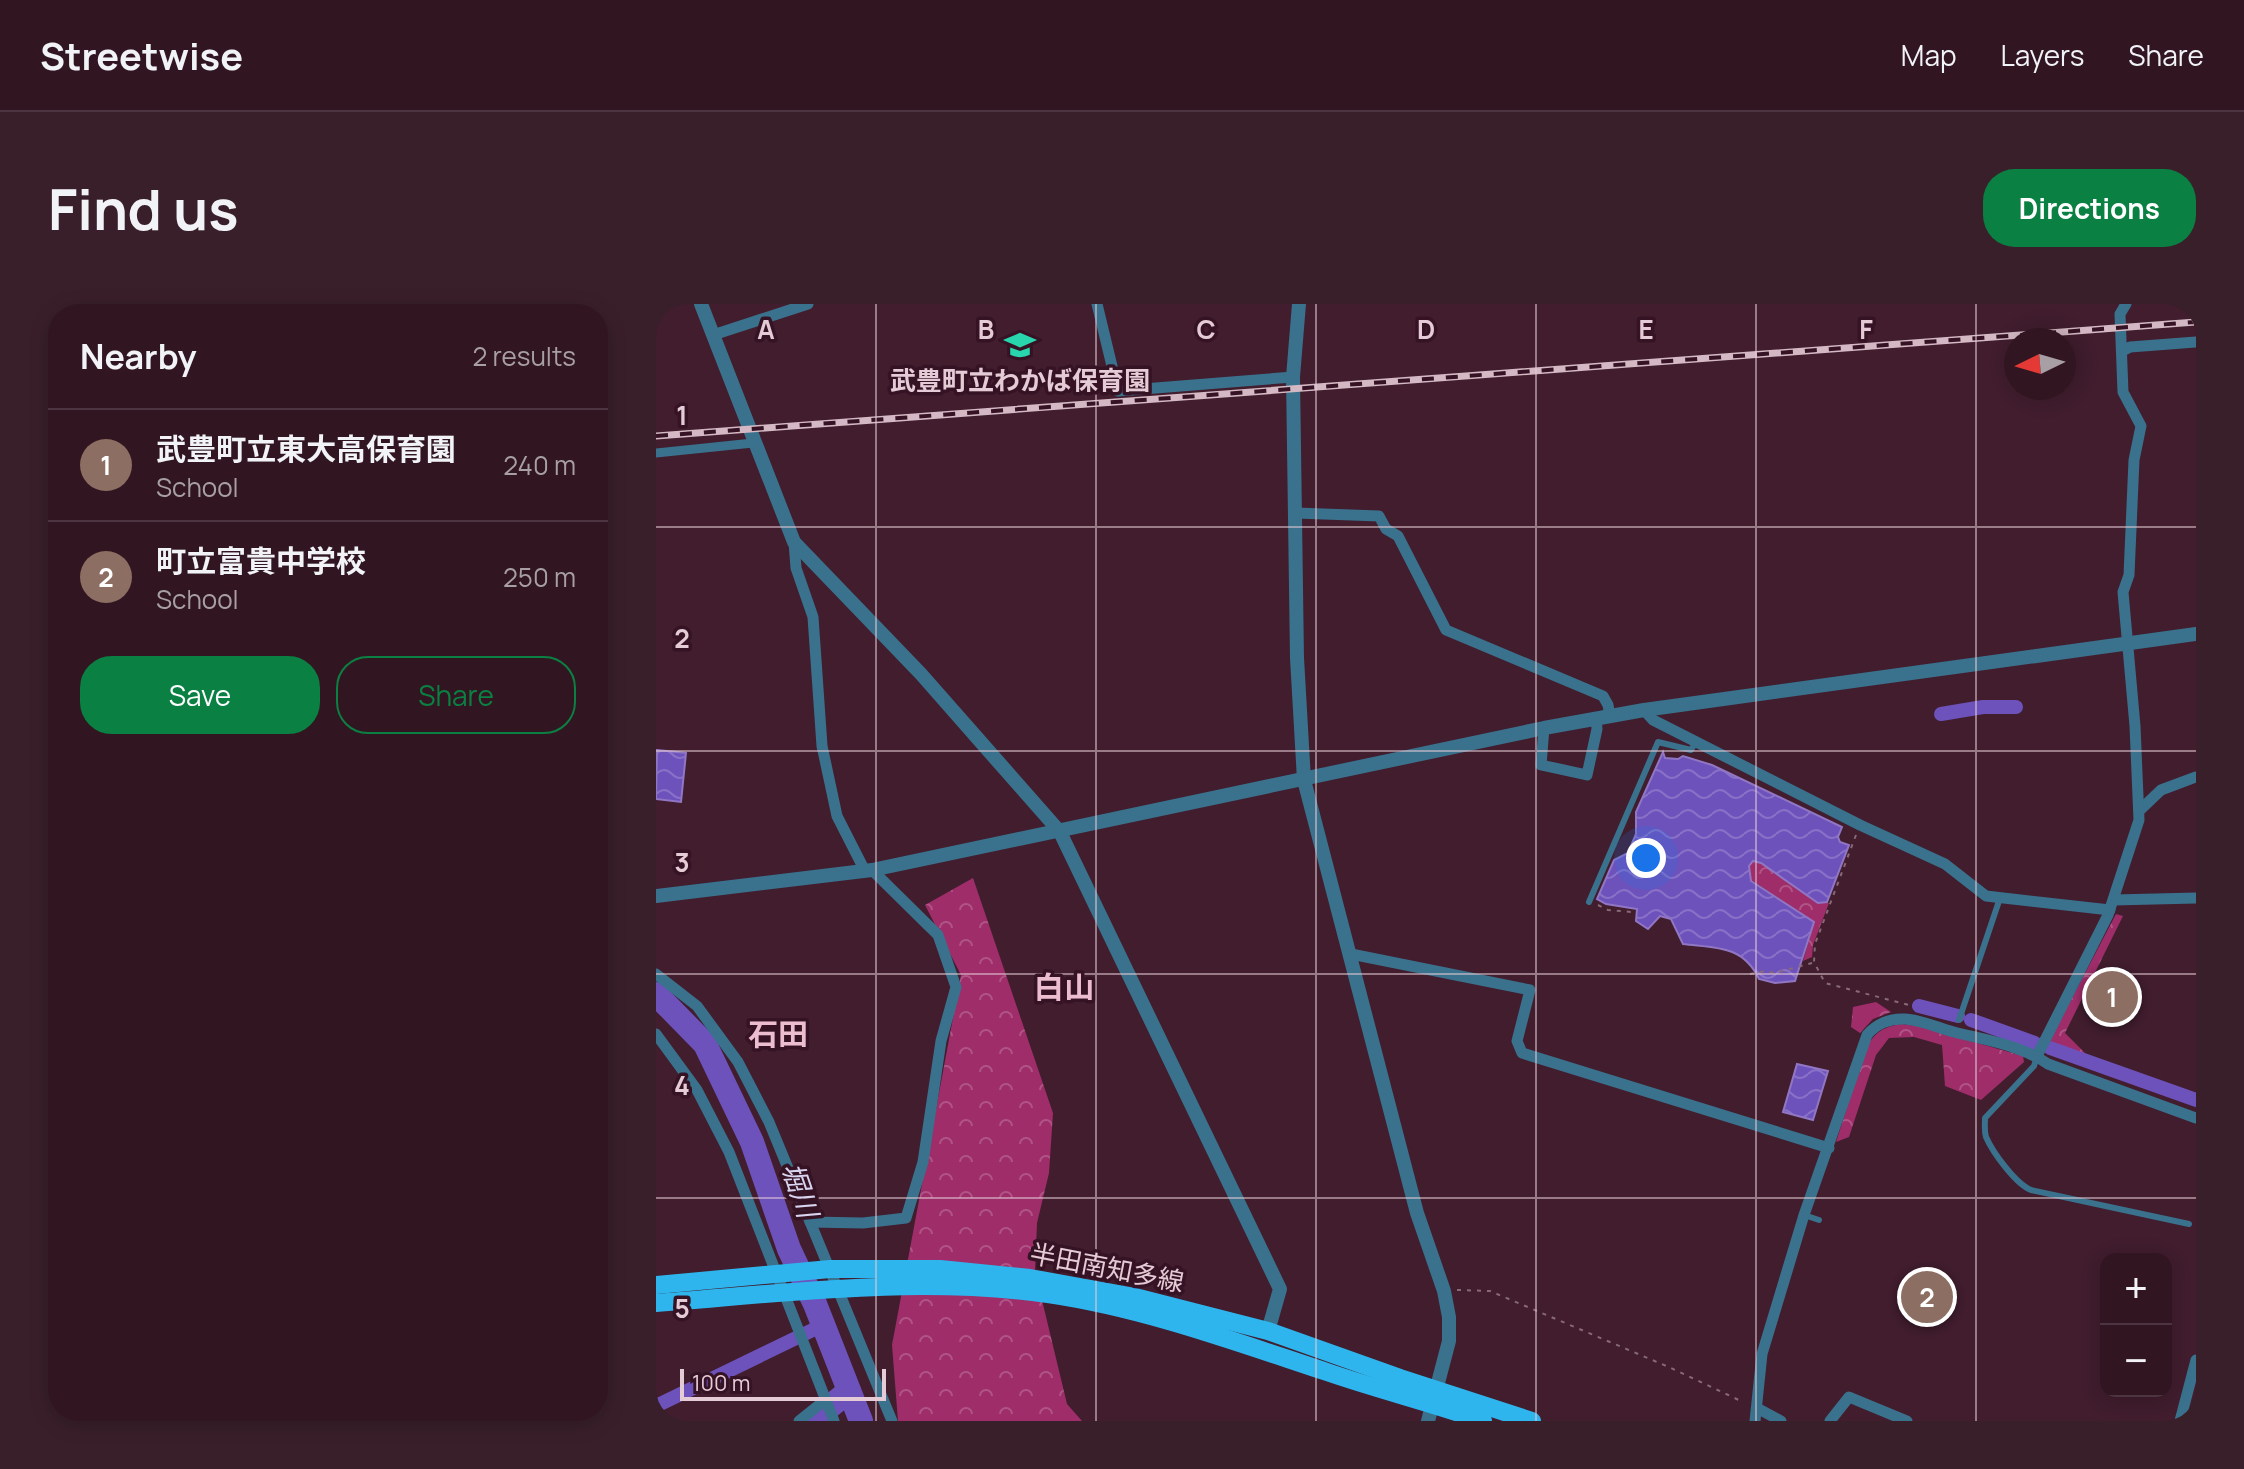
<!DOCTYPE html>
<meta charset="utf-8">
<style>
body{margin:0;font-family:Manrope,"Noto Sans JP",sans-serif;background:#391f2a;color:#f1f3f6}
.controls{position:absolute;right:24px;bottom:24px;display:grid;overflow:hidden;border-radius:16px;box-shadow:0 4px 20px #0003}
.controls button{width:72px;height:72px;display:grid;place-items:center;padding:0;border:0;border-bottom:2px solid #4c3540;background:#311622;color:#f1f3f6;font:40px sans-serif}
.compass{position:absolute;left:1348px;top:24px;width:72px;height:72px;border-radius:50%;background:#311622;box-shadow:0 4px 20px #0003;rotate:265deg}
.scale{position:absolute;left:24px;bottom:20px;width:206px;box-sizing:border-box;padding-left:8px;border:4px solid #e4cbd5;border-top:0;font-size:22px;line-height:28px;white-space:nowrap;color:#e4cbd5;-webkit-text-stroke:6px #361324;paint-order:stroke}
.you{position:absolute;left:990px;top:554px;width:28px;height:28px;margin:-20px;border:6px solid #fff;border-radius:50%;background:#1a73e8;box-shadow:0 0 0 12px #1a73e833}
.badge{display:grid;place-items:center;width:52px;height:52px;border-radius:50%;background:#0b8043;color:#fff;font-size:26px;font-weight:700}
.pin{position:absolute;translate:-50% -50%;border:4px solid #fff;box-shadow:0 2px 8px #0006}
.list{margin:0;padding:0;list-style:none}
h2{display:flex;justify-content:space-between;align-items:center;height:104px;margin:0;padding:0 32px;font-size:34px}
h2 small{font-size:26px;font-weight:400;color:#a89fa5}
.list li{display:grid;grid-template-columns:52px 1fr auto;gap:24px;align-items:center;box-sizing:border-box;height:112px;padding:0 32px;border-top:2px solid #4c3540}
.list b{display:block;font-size:30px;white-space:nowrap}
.list p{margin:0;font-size:26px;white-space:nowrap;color:#a89fa5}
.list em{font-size:26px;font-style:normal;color:#a89fa5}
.actions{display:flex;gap:16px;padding:24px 32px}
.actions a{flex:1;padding:18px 0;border:2px solid #0b8043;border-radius:32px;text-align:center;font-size:28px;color:#0b8043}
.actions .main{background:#0b8043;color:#fff}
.map{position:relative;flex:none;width:1540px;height:1117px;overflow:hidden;border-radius:32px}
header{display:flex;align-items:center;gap:48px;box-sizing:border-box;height:112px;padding:0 40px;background:#311622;border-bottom:2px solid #4c3540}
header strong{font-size:38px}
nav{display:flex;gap:44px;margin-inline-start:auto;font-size:28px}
.intro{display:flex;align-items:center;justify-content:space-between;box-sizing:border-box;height:192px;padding:0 48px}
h1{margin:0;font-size:56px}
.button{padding:20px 36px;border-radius:32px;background:#0b8043;color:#fff;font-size:28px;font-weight:700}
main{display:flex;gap:48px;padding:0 48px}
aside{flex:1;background:#311622;border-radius:32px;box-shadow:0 4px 20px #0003}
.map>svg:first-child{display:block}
</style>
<header>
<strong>Streetwise</strong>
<nav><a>Map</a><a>Layers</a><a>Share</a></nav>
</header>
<div class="intro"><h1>Find us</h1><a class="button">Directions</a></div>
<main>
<aside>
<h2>Nearby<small>2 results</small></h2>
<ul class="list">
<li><span class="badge" style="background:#8d6e63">1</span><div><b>武豊町立東大高保育園</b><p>School</p></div><em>240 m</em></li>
<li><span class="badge" style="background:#8d6e63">2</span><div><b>町立富貴中学校</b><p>School</p></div><em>250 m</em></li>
</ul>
<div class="actions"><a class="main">Save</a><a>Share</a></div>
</aside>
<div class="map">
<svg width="1540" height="1117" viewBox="0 0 1540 1117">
<defs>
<pattern id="forest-crowns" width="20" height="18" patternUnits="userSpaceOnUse" patternTransform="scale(2)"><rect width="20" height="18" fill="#9e2d6a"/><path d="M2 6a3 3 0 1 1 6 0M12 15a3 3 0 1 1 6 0" fill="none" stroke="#b05485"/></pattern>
<pattern id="water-waves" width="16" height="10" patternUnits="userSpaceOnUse" patternTransform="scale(2)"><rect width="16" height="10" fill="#6d52bc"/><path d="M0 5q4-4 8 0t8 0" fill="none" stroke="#8971c7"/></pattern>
</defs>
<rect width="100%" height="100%" fill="#411d2e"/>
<g fill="url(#forest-crowns)">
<polygon points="1097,557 1105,559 1162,599 1173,599 1157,641 1156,653 1147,657 1158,618 1095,576 1092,563"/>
<polygon points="317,574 397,809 393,869 381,919 379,967 411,1100 426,1117 242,1117 236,1041 305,671 269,601"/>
<polygon points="1460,610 1467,612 1409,729 1432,752 1393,738"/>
<polygon points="1220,698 1235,708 1217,715 1204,729 1195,723 1197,703"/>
<path d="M 1245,720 L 1262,722 L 1367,752 L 1368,758 L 1325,796 L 1289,782 L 1286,741 L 1258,733 L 1233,734 L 1220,751 L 1193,833 L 1180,838 L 1210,744 C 1219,728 1227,723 1245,720 Z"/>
</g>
<g fill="url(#water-waves)" stroke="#9176c4" stroke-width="2">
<polygon points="1,446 30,449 25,498 0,495"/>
<path d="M 1007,448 L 1009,454 L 1022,455 L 1027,452 L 1056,461 L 1186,523 L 1182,533 L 1184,538 L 1193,541 L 1171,598 L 1162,599 L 1105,559 L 1097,557 L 1093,562 L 1095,577 L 1158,618 L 1139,677 L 1119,679 L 1103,675 C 1087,641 1060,644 1027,640 L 1015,615 L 1004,612 L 992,625 L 980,617 L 981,605 L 950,600 L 941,595 L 958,556 L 972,549 L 980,530 L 980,508 Z"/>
<polygon points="1141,760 1172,767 1157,816 1127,808"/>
</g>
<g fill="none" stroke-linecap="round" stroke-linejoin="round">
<g stroke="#6d52bc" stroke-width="14">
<polyline points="1285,410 1327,403 1360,403"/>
<polyline points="1263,702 1302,712"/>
<polyline points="1315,716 1379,739"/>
<polyline points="1394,744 1540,796"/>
<polyline points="0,1102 167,1021"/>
</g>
<g stroke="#6d52bc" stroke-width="24">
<polyline points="0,690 49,740 96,838 133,945 159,1000 205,1117"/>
<polyline points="156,1117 193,1087"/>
</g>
<g stroke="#886977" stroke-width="2" stroke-dasharray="4 6" stroke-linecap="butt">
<polyline points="1200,531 1159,640 1158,658 1169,679 1253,701"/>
<polyline points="942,601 952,606 976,608"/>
<polyline points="1094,670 1109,667 1119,669 1156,659"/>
<polyline points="801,986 834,987 1015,1064 1087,1098"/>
</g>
<g stroke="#3a718c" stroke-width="6">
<polyline points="933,598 1002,438 1035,446 1040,438"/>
<polyline points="1303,716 1344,594"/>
<path d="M 1381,752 L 1378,762 L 1329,814 C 1329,820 1328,826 1330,833 C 1337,849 1360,880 1375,886 L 1533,920"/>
<polyline points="1148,911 1163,916"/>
</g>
<polyline stroke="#3a718c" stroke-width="9" points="0,149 97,139"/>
<g stroke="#3a718c" stroke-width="11">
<polyline points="441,0 462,87 637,73"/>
<polyline points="57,31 152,0"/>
<polyline points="1466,47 1474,43 1540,38"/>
<polyline points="640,209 723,212 730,225 742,232 790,326 947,392 952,401 954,412"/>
<polyline points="138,238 140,264 157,313 166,442 181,512 209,567"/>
<polyline points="988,406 997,416 1204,521 1289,560 1330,592 1454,606"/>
<polyline points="888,424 885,461 931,471 941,425 940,415"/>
<polyline points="1483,507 1505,486 1540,473"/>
<polyline points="1458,596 1540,594"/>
<polyline points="695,650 874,686 861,737 866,749 1173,844"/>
<polyline points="0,670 41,702 82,758 113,818 236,1117"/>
<polyline points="0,730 41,786 73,848 178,1117"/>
<polyline points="1381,752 1452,611 1483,516 1479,422 1467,288 1473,271 1478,156 1485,122 1467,88 1464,10 1470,0"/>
<polyline points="154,918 207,919 250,914 267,858 285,737 300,683 282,631 216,566"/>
<polyline points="1101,1104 1125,1117"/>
<polyline points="143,1117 168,1097"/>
<path d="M 1099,1117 L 1106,1050 L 1148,911 L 1211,731 C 1220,720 1234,714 1249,715 C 1266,716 1282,724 1298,728 C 1329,736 1365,741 1392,760 L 1540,814"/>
<polyline points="1174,1117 1193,1093 1251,1117"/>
<polyline points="1524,1117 1540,1056"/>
</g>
<g stroke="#3a718c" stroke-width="14">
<polyline points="45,0 138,238 265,370 404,528 624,985 612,1027"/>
<polyline points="643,0 637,73 641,354 648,476 761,909 788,987 793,1013 793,1037 772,1117"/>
<polyline points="0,592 216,566 888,424 988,406 1540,330"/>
</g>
<g stroke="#2fb5ed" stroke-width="18">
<polyline points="0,981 174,965 284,965 374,974 479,993 612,1027 744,1074 876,1117"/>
<path d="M 0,999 C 130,989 262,972 392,990 C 488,1004 580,1038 671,1068 C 723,1086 776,1099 827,1117"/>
</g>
<defs>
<polyline id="rail" points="0,132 1540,18"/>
</defs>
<use href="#rail" stroke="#d4b9c4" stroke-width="7"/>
<use href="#rail" stroke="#361324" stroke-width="4" stroke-dasharray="12" stroke-linecap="butt"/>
</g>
<path fill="none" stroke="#e4cbd5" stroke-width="2" stroke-opacity="0.55" d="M 220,0 L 220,1117M 440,0 L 440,1117M 660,0 L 660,1117M 880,0 L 880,1117M 1100,0 L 1100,1117M 1320,0 L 1320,1117M 0,223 L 1540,223M 0,447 L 1540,447M 0,670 L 1540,670M 0,894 L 1540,894"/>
<defs>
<symbol id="school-bare" viewBox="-9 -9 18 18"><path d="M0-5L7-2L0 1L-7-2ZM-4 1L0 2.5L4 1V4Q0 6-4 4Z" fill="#29d5ac" stroke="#361324" stroke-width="2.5" paint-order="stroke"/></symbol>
</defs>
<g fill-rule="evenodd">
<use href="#school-bare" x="342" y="19" width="44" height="44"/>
</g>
<g text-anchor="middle" stroke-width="7" stroke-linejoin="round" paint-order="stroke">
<g font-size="26" font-weight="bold" fill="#e4cbd5" stroke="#361324">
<text x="364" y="86">武豊町立わかば保育園</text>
</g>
<g font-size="26" fill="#e4cbd5" stroke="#361324">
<text transform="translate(451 964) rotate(11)" y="9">半田南知多線</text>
</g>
<g font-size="28" font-style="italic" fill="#d8d4f0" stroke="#361324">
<text transform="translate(144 886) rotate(71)" y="10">堀川</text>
</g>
<g font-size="30" font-weight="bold" fill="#ecbccf" stroke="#361324">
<text x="408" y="694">白山</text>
<text x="122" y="741">石田</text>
</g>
</g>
<g font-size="26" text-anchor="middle" font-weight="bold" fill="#e4cbd5" stroke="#361324" stroke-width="7" stroke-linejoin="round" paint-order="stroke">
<text x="110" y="35">A</text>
<text x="330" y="35">B</text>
<text x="550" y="35">C</text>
<text x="770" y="35">D</text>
<text x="990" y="35">E</text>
<text x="1210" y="35">F</text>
<text x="26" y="121">1</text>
<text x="26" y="344">2</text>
<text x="26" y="568">3</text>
<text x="26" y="791">4</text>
<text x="26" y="1014">5</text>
</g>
</svg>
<div class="controls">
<button>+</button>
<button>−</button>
</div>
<svg class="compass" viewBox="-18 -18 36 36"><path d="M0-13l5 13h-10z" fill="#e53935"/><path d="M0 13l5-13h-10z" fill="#a89fa5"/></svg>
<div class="scale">100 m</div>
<div class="you"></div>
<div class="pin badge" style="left:1456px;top:693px;background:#8d6e63">1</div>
<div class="pin badge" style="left:1271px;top:993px;background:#8d6e63">2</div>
</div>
</main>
